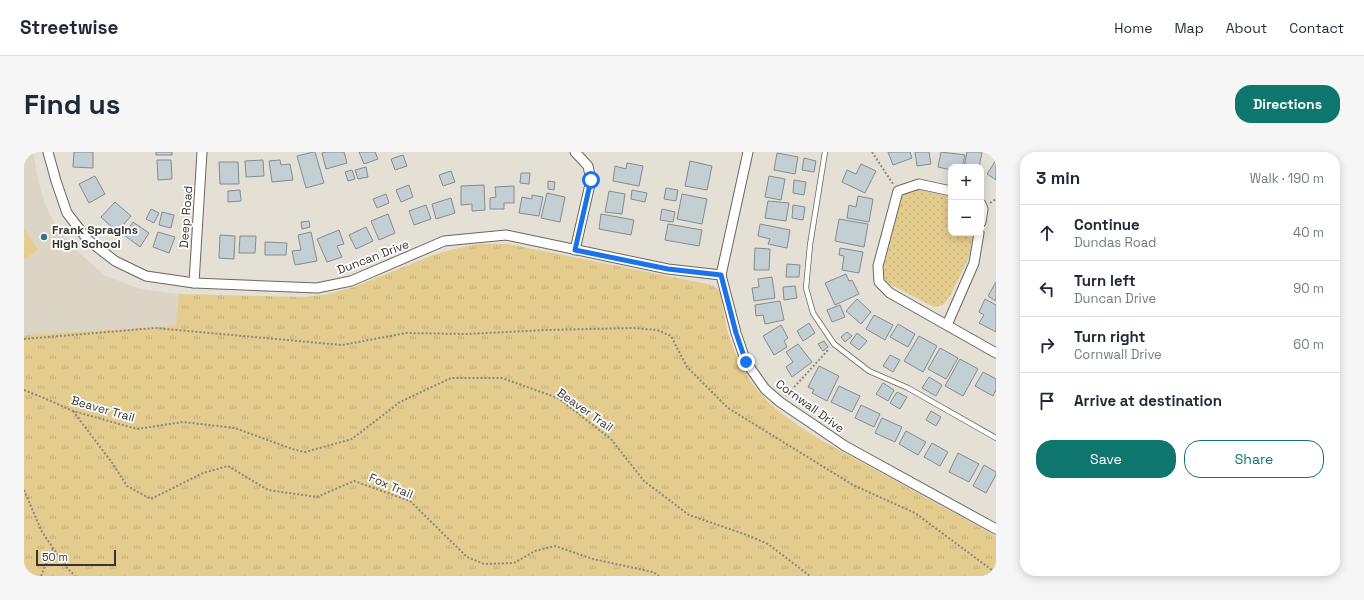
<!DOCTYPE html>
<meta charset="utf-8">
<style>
body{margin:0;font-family:"Space Grotesk",sans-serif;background:#f6f6f7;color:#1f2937}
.controls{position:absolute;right:12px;top:12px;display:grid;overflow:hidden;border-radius:8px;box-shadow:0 2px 10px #0003}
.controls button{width:36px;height:36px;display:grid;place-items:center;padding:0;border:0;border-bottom:1px solid #e0e1e3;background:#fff;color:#1f2937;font:20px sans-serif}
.scale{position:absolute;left:12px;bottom:10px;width:80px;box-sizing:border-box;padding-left:4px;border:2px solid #373532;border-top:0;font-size:11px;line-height:14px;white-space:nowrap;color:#373532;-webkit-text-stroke:3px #fff;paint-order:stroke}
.stop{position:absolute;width:12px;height:12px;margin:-9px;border:3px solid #1a73e8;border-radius:50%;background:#fff}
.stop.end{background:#1a73e8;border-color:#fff;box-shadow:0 1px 4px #0008}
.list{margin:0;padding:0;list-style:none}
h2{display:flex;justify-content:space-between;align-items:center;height:52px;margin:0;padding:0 16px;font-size:17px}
h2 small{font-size:13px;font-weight:400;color:#747a83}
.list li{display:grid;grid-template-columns:26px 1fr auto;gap:12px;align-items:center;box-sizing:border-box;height:56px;padding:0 16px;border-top:1px solid #e0e1e3}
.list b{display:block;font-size:15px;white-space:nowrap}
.list p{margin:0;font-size:13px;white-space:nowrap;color:#747a83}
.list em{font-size:13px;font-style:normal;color:#747a83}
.actions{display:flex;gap:8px;padding:12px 16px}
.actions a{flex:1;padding:9px 0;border:1px solid #0f766e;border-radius:16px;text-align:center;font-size:14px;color:#0f766e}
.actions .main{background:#0f766e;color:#fff}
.icon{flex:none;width:22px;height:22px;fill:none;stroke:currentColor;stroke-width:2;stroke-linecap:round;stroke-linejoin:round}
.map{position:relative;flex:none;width:972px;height:424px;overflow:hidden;border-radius:16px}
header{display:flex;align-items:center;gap:24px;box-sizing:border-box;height:56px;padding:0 20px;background:#fff;border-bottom:1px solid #e0e1e3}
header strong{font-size:19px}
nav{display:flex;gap:22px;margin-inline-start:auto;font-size:14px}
.intro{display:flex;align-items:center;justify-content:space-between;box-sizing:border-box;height:96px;padding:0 24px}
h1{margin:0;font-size:28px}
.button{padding:10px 18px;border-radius:16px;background:#0f766e;color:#fff;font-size:14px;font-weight:700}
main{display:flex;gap:24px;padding:0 24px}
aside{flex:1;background:#fff;border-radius:16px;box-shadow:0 2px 10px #0003}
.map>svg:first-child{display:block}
</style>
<header>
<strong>Streetwise</strong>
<nav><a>Home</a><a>Map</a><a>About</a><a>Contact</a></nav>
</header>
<div class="intro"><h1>Find us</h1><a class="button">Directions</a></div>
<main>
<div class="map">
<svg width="972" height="424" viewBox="0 0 972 424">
<defs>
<pattern id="grass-dots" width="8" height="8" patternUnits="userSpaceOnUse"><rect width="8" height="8" fill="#e4cb8e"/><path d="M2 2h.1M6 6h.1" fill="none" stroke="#c4af7b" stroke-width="1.8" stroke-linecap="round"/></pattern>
<pattern id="park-tufts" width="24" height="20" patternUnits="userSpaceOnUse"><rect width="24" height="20" fill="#e4cb8e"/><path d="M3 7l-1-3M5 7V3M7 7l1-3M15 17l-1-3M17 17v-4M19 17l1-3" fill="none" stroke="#c4af7b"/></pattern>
</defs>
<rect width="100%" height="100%" fill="#e4e0d6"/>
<polygon fill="#dcd5c5" points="0,0 9,0 14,28 21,52 32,75 49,95 80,123 116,137 155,142 152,174 0,183"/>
<polygon fill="url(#grass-dots)" points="892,37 927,45 927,81 949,81 945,105 926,144 919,153 910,155 864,131 858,122 878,43"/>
<path fill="url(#park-tufts)" d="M 455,92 L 484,92 L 688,133 L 696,139 C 700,154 700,172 706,187 C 711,203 723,226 734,239 C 751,259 774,274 797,288 L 972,384 L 972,424 L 0,424 L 0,183 L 152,174 L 155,142 L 278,145 L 300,143 L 330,135 L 409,103 L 434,96 Z"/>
<polygon fill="#e4cb8e" points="0,77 14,98 0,108"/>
<g fill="#c4cfd4" stroke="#828c91">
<polygon points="50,0 69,0 69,16 49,15"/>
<rect x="132" y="0" width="16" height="3"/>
<polygon points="289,0 291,0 300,31 282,36 273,4"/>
<polygon points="302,0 320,0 323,11 302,17 298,1"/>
<polygon points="335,0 351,0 354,7 340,12"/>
<polygon points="864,0 886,0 888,6 869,13"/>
<polygon points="891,0 905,0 907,12 893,14"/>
<polygon points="917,0 941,3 938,15 927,15 927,18 914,15"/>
<polygon points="943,0 958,0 955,15 940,15"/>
<polygon points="753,1 774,5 771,22 750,18"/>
<polygon points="379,3 383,14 371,18 367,7"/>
<polygon points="780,6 792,9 790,20 778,18"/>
<polygon points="133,8 147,8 148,27 134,28"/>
<polygon points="239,8 240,24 222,25 221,9"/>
<polygon points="256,8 257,13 266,12 269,28 248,30 245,9"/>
<polygon points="972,8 972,28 963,22"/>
<polygon points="666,9 688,14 683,38 661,34"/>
<polygon points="195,10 214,10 215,32 196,32"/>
<polygon points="603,11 619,14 615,34 589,29 591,14 602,17"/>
<polygon points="837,12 852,19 841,41 818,30 823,18 832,22"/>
<polygon points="342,15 344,25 334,27 331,18"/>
<polygon points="328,18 331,27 324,29 321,20"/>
<polygon points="427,19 431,30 419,34 415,23"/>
<polygon points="497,21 506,21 505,32 496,31"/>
<polygon points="71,24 81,42 65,51 55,32"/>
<polygon points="745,24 761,27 757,48 741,45"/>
<polygon points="770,28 782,30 780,43 769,41"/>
<polygon points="524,29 531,30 530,38 524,37"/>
<polygon points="385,33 389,45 377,50 372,38"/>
<polygon points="460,33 461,58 448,59 448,52 437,53 437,34"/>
<polygon points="490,34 490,51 480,51 480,57 466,57 466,46 472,45 471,35"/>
<polygon points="642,36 654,38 652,49 640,47"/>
<polygon points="216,38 217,49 204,50 204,39"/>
<polygon points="608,38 623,41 621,50 607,47"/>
<polygon points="585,39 601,42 598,62 581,60"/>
<polygon points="523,41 541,45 536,70 517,66"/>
<polygon points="362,42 365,51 353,56 349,47"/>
<polygon points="658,42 683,47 678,72 653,67"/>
<polygon points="508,43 519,45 515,64 495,61 498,45 508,47"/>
<polygon points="834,44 849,47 845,70 823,66 825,53 832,55"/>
<polygon points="427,46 431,61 412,67 408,52"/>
<polygon points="744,49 765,51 762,69 741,66"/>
<polygon points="91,50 107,64 93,80 77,65"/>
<polygon points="402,53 407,67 390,73 385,59"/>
<polygon points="769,53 781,55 779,68 768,66"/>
<polygon points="127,57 135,61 130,71 122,67"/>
<polygon points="638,57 651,60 649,70 636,68"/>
<polygon points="138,60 150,63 147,76 135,73"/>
<polygon points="364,62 371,81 355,88 347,69"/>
<polygon points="577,62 610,68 607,83 575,77"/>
<polygon points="815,67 844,72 840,95 811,89"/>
<polygon points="285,69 286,75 278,77 277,70"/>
<polygon points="109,70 125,81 116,95 100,83"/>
<polygon points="644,72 678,78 675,94 641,88"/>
<polygon points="736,72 766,78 763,96 744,92 746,87 734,84"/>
<polygon points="342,75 349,89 332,97 325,83"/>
<polygon points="315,78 320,92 313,94 318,105 303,110 293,87"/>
<polygon points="134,80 151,85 145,101 129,95"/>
<polygon points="287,80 293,109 271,113 268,99 277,98 274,83"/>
<polygon points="196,83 211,84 210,107 195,106"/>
<polygon points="216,84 232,84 231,101 215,101"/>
<polygon points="241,90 263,91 262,103 241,103"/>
<polygon points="731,96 746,97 745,118 730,118"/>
<polygon points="816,96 839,100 835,121 818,118 820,104 815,103"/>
<polygon points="763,112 776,113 775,125 762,125"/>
<polygon points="822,122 825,129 828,128 835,142 811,153 801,131"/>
<polygon points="748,125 751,146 730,149 728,136 735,135 734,127"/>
<polygon points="972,130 972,149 964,144"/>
<polygon points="771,134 773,146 760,148 759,135"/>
<polygon points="833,147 847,160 837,172 822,159"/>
<polygon points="961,147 972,153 972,180 955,171 960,163 955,160"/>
<polygon points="756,149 760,168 741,172 739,163 732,164 731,153"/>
<polygon points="816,153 821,165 808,170 803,158"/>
<polygon points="850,163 869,173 861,188 842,177"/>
<polygon points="785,171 791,181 779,189 773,179"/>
<polygon points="874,172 891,182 884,195 866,185"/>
<polygon points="757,173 764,186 760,189 763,195 750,203 739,184"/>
<polygon points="823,180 828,184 821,190 817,185"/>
<polygon points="833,181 843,189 835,198 826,191"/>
<polygon points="895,184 913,194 899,220 880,209"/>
<polygon points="800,189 804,195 799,199 794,192"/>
<polygon points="774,192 788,210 768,225 762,215 769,210 762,200"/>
<polygon points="916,196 934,206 922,227 904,217"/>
<polygon points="866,203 876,208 869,220 859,214"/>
<polygon points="936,207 954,217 939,244 921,234"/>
<polygon points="795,214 815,224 803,249 788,241 790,238 784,235"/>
<polygon points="959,220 972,227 972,238 969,244 951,234"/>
<polygon points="905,225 918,233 912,244 898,236"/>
<polygon points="859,231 870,238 864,249 852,242"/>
<polygon points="815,234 836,244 828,260 807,250"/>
<polygon points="873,240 883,245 876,257 866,251"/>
<polygon points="837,253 856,262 850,275 831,266"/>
<polygon points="907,259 917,265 912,274 902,268"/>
<polygon points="858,266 878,275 871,290 851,281"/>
<polygon points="882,279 902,290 894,303 875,292"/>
<polygon points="908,291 924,300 916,314 900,305"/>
<polygon points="934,301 955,312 945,330 925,320"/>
<polygon points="960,313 972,320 972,323 962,341 949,334"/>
</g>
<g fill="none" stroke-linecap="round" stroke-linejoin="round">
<defs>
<polyline id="lane" points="801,0 786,93 782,136 789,161 810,192 845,219 884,236 972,286"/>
<g id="street">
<polyline points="24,0 32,29 43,61 64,88 91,109 122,124 170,131 293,136 327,129 420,89 482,83 644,117 697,123"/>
<polyline points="724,0 697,123 712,181 722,210 741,237 756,250 821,294 972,377"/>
<polyline points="927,39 895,32 874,39 854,114 855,130 866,141 972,201"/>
<polyline points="957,52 959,57 957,70"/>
<polyline points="551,98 567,28 564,14 551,0"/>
<polyline points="170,131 178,0"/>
<polyline points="923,173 950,111 955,81"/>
</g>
</defs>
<use href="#lane" stroke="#6a675e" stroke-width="6"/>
<use href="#street" stroke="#6a675e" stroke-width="11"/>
<g stroke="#8b8881" stroke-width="2" stroke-dasharray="2 2" stroke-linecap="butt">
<polyline points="848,0 869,32"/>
<polyline points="966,51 972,47"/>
<polyline points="0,187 131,176 318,193 382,181 442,182 523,178 609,176 633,178 647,184 663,215 704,256 829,333 891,361 972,421"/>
<polyline points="0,238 20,246 49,259 113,277 159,270 211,276 268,297 281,300 328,287 376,250 427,226 478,226 534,246 587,287 620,329 665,363 723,383 744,392 786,424"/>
<polyline points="762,244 805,197"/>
<polyline points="49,259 89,312 103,334 127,347 179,321 204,314 244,338 293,345 330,329 386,349 443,405 460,412 490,411 511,399 531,394 569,407 629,420 635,424"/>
<polyline points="0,338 18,380 43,416 51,424"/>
<polyline points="17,424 29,396"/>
</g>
<use href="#lane" stroke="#fff" stroke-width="4.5"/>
<use href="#street" stroke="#fff" stroke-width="9"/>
</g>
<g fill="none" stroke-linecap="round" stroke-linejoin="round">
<polyline stroke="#1a73e8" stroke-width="5" points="567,28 551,98 644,117 697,123 712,181 722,210"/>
</g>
<circle fill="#357289" stroke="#fff" stroke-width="1.5" cx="20" cy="85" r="4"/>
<g text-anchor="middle" stroke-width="3.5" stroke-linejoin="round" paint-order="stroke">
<g font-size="12" fill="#373532" stroke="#fff">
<text transform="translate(162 65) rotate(-86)" y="4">Deep Road</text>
<text transform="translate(349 105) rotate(-21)" y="4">Duncan Drive</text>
<text transform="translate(786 254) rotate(36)" y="4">Cornwall Drive</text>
<text transform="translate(79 257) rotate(16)" y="4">Beaver Trail</text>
<text transform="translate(561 258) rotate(35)" y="4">Beaver Trail</text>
<text transform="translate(367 334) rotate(23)" y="4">Fox Trail</text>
</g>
<g font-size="12" font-weight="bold" fill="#373532" stroke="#fff" text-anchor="start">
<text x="28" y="82">Frank Spragins<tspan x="28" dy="14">High School</tspan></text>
</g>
</g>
</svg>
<div class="controls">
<button>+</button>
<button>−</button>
</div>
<div class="scale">50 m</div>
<div class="stop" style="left:567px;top:28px"></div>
<div class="stop end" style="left:722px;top:210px"></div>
</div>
<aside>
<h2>3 min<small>Walk · 190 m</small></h2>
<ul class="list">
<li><svg class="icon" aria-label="ahead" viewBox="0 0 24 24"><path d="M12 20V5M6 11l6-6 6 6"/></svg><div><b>Continue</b><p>Dundas Road</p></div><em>40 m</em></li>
<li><svg class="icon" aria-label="left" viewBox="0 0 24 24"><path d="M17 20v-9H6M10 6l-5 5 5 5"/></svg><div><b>Turn left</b><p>Duncan Drive</p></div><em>90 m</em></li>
<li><svg class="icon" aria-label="right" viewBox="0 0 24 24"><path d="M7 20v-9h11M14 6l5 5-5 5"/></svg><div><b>Turn right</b><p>Cornwall Drive</p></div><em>60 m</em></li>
<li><svg class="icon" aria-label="arrive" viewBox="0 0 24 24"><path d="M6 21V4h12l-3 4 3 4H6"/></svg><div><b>Arrive at destination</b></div></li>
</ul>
<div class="actions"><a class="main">Save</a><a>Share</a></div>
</aside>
</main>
